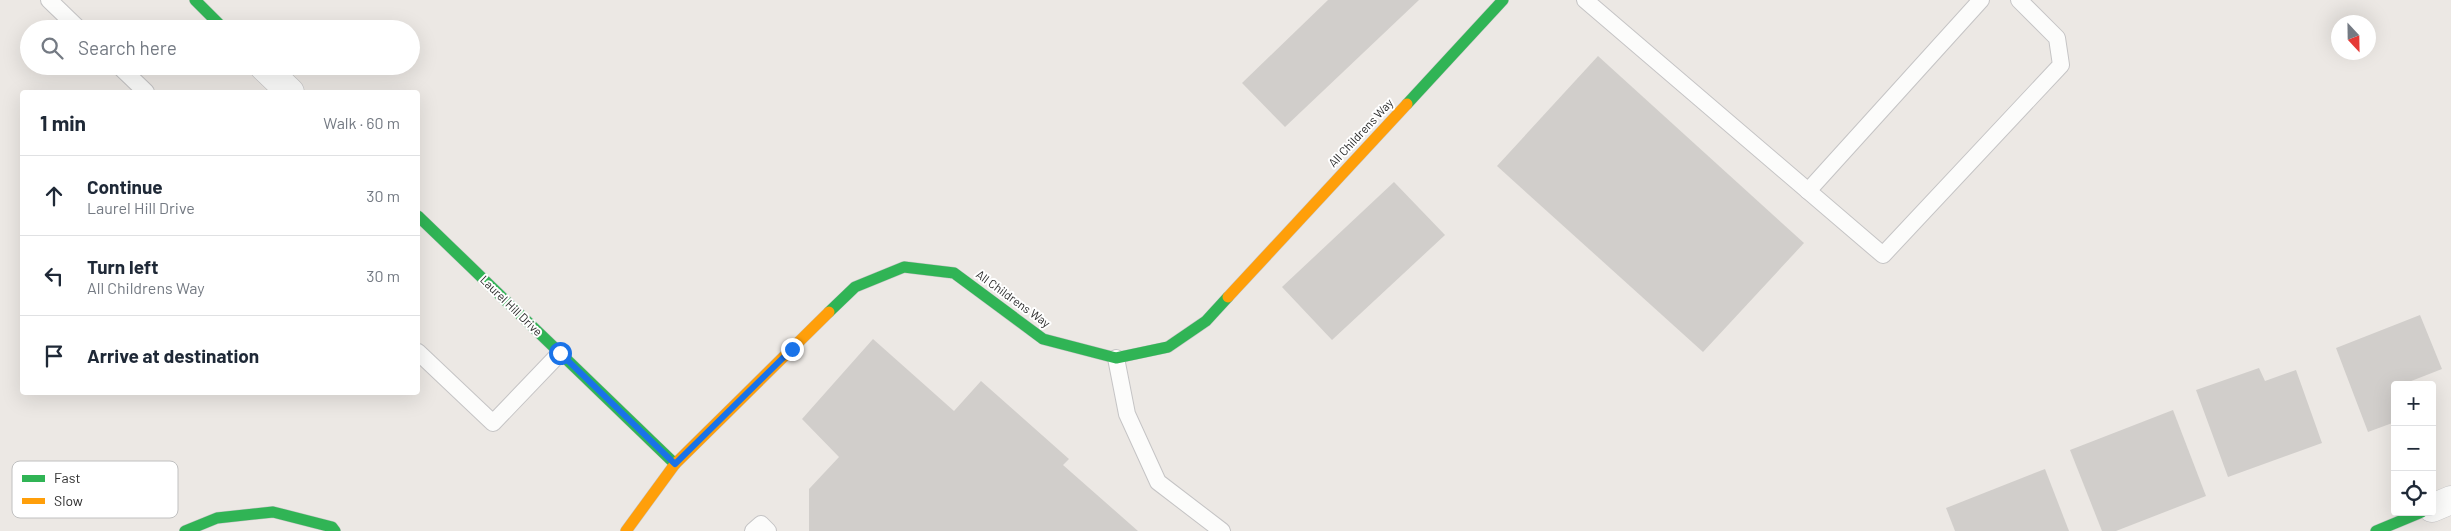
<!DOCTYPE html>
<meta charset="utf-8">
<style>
body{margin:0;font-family:Barlow,sans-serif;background:#f6f6f7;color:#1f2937}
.controls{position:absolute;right:15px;bottom:15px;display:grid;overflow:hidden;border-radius:5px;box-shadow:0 5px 20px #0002}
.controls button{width:45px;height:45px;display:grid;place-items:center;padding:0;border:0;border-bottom:1px solid #e0e1e3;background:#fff;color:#1f2937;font:25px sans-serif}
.compass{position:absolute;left:2331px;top:15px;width:45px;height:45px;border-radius:50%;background:#fff;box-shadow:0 5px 20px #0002;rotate:158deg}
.stop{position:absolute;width:15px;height:15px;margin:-11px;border:4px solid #1a73e8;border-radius:50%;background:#fff}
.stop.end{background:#1a73e8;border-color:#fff;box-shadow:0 1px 5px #0008}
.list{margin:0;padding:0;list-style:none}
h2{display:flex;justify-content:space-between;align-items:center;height:65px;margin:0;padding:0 20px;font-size:21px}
h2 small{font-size:16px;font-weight:400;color:#747a83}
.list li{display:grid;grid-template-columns:32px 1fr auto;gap:15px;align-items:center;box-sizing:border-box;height:80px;padding:0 20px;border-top:1px solid #e0e1e3}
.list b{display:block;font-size:19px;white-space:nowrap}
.list p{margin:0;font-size:16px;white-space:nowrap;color:#747a83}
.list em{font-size:16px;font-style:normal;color:#747a83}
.icon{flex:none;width:28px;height:28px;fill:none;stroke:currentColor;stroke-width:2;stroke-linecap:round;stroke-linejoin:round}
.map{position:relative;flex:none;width:2451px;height:531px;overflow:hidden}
.search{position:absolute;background:#fff;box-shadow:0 5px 20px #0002;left:20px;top:20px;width:400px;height:55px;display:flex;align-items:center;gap:12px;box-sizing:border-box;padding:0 18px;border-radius:28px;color:#747a83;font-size:19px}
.panel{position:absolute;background:#fff;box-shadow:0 5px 20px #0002;left:20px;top:90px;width:400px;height:305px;border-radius:5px}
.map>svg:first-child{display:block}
</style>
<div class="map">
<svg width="2451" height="531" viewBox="0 0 2451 531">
<rect width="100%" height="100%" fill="#ece8e4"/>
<g fill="#d1cecb">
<polygon points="1328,0 1419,0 1285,127 1242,83"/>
<polygon points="1598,56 1804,243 1703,352 1497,166"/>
<polygon points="1394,182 1445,235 1332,340 1282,287"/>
<polygon points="2420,315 2442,369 2401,385 2395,385 2395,422 2368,432 2336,348"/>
<polygon points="873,339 954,411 981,381 1069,459 1063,465 1138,531 809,531 809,489 839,457 802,419"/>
<polygon points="2259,368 2265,381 2296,370 2322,443 2228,477 2196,390"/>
<polygon points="2173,410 2206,496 2116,531 2102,531 2070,450"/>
<polygon points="2045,469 2069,531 1955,531 1946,508"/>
</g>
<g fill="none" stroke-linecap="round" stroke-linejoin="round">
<defs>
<g id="lane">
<polyline points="49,0 79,29"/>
<polyline points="1585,0 1883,255 2061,65 2057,38 2019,0"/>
<polyline points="119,66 146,92"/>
<polyline points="1808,191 1981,0"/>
<polyline points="418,352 493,423 560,353"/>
<polyline points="1116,358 1127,414 1158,482 1222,531"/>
<polyline points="753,531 761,524 768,531"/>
</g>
<g id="street">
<polyline points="263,66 290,92"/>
<polyline points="2432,508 2451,500"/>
</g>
<g id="fast">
<polyline points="195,0 224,29"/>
<polyline points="1407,104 1503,0"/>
<polyline points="418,216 675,464"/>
<polyline points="829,312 855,287 904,267 954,273 1043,339 1116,358 1168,347 1206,321 1228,297"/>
<polyline points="185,531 217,518 273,512 332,527 335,531"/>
<polyline points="2376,531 2422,512"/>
</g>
<g id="slow">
<polyline points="1228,297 1407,104"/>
<polyline points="626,531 675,464 829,312"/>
</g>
</defs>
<use href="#lane" stroke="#c5c4c5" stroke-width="18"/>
<use href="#street" stroke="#c5c4c5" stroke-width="29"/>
<use href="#fast" stroke="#c5c4c5" stroke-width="12"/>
<use href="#slow" stroke="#c5c4c5" stroke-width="12"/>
<use href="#lane" stroke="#fcfcfb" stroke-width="16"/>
<use href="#street" stroke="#fcfcfb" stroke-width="28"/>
<use href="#fast" stroke="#30b455" stroke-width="11"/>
<use href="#slow" stroke="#ff9f0a" stroke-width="11"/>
</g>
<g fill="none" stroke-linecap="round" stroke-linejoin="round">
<polyline stroke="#1a73e8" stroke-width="6" points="560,353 675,464 792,349"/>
</g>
<g text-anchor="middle" stroke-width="4" stroke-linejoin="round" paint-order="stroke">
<g font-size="12" fill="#2e2e2e" stroke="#fff">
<text transform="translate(1361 133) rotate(-47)" y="4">All Childrens Way</text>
<text transform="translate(1013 299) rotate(36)" y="4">All Childrens Way</text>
<text transform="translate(511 306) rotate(44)" y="4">Laurel Hill Drive</text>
</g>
</g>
<rect x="12" y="461" width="166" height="57" rx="8" fill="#fff" stroke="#c0c0c0" stroke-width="1"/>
<rect x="22" y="475" width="23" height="7" fill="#30b455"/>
<rect x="22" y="498" width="23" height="6" fill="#ff9f0a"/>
<g font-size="14" fill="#2e2e2e">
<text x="54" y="483">Fast</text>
<text x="54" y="506">Slow</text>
</g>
</svg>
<div class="controls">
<button>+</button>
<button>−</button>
<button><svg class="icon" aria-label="locate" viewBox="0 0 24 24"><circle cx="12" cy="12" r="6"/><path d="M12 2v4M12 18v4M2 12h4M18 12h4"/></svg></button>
</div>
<svg class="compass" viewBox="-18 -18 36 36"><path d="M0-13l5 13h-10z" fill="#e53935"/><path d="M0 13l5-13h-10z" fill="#747a83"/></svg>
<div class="stop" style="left:560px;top:353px"></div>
<div class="stop end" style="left:792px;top:349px"></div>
<div class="search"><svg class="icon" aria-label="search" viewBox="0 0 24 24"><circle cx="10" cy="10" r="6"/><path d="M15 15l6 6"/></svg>Search here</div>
<section class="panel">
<h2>1 min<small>Walk · 60 m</small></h2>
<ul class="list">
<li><svg class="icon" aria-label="ahead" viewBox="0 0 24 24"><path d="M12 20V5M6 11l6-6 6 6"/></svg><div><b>Continue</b><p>Laurel Hill Drive</p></div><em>30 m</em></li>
<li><svg class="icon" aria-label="left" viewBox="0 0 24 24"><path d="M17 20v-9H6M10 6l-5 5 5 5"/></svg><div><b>Turn left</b><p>All Childrens Way</p></div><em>30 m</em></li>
<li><svg class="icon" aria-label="arrive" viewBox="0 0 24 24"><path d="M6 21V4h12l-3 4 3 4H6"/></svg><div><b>Arrive at destination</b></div></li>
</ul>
</section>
</div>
